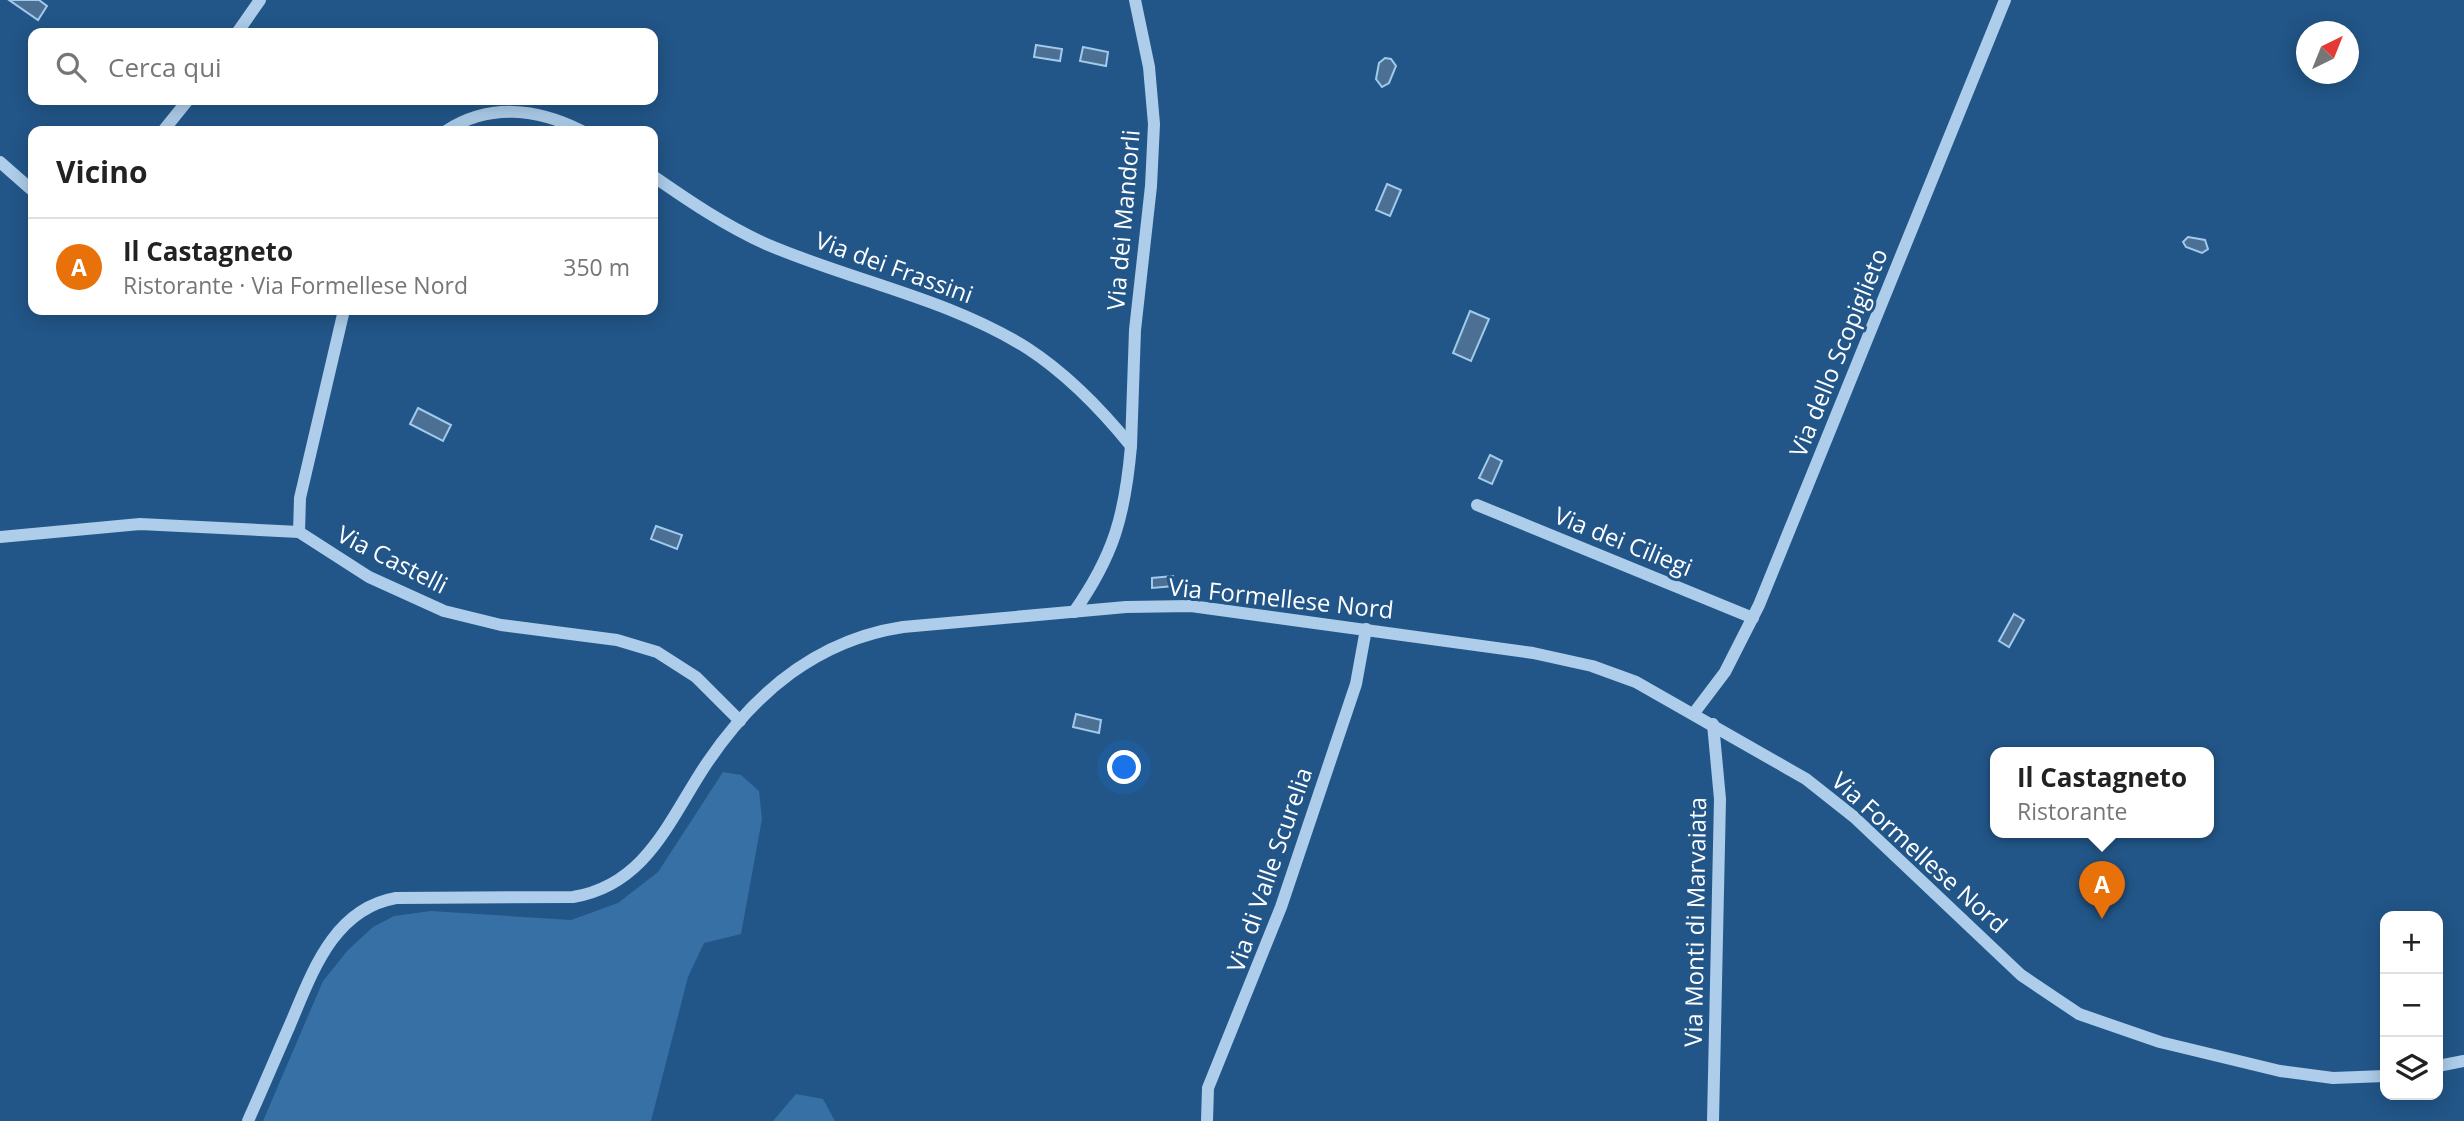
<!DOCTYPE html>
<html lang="it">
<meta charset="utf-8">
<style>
body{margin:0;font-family:"Open Sans",sans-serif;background:#f2f2f2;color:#222}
.controls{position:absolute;right:21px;bottom:21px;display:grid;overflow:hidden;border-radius:14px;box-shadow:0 4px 18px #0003}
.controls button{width:63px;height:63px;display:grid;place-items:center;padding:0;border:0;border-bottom:2px solid #e0e0e0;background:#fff;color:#222;font:35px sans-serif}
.compass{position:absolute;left:2296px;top:21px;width:63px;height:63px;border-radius:50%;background:#fff;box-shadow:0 4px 18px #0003;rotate:43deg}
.you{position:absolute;left:1125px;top:768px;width:24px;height:24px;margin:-18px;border:5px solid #fff;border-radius:50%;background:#1a73e8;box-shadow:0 0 0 10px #1a73e833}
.badge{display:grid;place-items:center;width:46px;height:46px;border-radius:50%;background:#816b45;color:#fff;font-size:23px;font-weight:700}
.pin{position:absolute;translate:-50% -58px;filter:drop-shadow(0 2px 4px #0008)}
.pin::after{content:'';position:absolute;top:37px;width:24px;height:21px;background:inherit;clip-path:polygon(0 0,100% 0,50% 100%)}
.popup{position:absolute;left:1990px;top:747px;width:224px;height:91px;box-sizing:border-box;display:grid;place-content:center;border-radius:14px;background:#fff;filter:drop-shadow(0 2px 5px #0005);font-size:23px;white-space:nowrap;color:#767676}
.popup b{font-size:26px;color:#222}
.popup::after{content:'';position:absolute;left:50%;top:100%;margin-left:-14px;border:14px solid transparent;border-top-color:#fff}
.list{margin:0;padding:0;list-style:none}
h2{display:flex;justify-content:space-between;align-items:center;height:91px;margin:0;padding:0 28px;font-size:30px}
h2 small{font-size:23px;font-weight:400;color:#767676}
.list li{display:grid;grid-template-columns:46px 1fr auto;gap:21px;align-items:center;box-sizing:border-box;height:98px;padding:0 28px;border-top:2px solid #e0e0e0}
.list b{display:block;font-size:26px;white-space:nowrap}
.list p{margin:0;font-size:23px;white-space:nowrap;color:#767676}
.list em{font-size:23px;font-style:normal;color:#767676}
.icon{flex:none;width:38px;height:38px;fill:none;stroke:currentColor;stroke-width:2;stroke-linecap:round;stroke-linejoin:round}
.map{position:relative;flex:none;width:2464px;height:1121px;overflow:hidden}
.search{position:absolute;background:#fff;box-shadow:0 4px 18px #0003;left:28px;top:28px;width:630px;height:77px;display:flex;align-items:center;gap:18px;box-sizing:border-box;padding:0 24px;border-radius:14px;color:#767676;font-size:26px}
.panel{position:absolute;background:#fff;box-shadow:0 4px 18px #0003;left:28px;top:126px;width:630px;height:189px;border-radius:14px}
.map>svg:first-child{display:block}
</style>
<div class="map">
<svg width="2464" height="1121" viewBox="0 0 2464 1121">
<rect width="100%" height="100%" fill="#225688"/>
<g fill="#3670a5">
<polygon points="723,772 741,775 759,791 762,819 741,934 704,943 688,977 651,1121 263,1121 323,981 348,950 373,927 394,916 431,911 571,920 618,903 658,872"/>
<polygon points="796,1094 823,1099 835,1121 773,1121"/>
</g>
<g fill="#4b7093" stroke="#a1c9eb" stroke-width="2">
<polygon points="9,0 39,0 47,6 38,20"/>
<polygon points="1036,45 1062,49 1060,61 1034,57"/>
<polygon points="1083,47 1108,52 1106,66 1080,61"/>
<polygon points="1385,58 1391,59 1396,66 1389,83 1382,87 1376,79 1379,63"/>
<polygon points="1387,184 1401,190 1390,216 1376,210"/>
<polygon points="2188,237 2205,240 2208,249 2202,253 2186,247 2183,242"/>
<polygon points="1470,311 1489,319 1471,361 1453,353"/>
<polygon points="418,408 451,425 443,441 410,424"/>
<polygon points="1490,455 1502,461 1492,484 1479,478"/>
<polygon points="656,526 682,535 677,549 651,539"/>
<polygon points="1173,576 1174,586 1152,588 1152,578"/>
<polygon points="2014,614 2024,620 2009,647 1999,641"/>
<polygon points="1076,714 1101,720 1099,733 1073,727"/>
</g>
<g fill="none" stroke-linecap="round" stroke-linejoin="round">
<g stroke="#adcdea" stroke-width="12">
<polyline points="237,33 260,0"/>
<polyline points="163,131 188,100"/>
<path d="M 446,131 C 489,103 537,108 582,131"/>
<polyline points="0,162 33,191"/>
<path d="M 653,176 C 689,201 726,226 766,244 C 852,281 947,298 1027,348 C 1067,374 1101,409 1131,446 C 1125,515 1114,555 1074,612"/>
<polyline points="1131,446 1135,330 1151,186 1154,124 1149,67 1135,0"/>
<polyline points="1477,505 1753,618"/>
<polyline points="299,532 300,498 344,310"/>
<polyline points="0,537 140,524 299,532 369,577 444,611 501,625 617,640 657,652 696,677 740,721"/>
<polyline points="1694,713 1725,672 1759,605 2005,0"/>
<polyline points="1713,724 1720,799 1713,1121"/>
<polyline points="2438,1066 2464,1061"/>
<path d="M 248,1121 C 262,1090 275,1059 289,1027 C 311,976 332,909 396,898 L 573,897 C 647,885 670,818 707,763 C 755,692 817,640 903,627 L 1126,607 L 1191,606 L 1533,653 L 1592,666 L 1636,682 L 1806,779 L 1854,817 L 2021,975 L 2079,1014 L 2160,1042 L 2280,1071 L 2333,1078 L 2385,1076"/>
<polyline points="1207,1121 1208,1088 1281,907 1356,684 1366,629"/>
</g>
</g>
<g text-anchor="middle" stroke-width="6" stroke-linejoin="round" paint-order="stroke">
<g font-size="24" fill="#fff" stroke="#225688">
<text transform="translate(1124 220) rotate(-85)" y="8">Via dei Mandorli</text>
<text transform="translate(894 268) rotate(20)" y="8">Via dei Frassini</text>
<text transform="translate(1839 353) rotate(-68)" y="8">Via dello Scopiglieto</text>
<text transform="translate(1623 542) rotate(22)" y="8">Via dei Ciliegi</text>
<text transform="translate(392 560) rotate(27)" y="8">Via Castelli</text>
<text transform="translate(1281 599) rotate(6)" y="8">Via Formellese Nord</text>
<text transform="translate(1919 853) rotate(42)" y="8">Via Formellese Nord</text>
<text transform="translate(1270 870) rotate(-71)" y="8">Via di Valle Scurelia</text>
<text transform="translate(1696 922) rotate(-89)" y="8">Via Monti di Marvaiata</text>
</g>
</g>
</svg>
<div class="controls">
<button>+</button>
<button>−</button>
<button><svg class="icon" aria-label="layers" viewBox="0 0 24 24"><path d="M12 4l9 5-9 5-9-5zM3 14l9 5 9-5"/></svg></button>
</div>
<svg class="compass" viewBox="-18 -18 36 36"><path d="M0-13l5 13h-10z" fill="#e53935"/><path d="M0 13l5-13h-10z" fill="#767676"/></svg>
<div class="you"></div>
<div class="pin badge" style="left:2102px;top:919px;background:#e8710a">A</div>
<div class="popup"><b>Il Castagneto</b>Ristorante</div>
<div class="search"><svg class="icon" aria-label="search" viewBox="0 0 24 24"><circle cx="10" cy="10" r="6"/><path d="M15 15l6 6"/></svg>Cerca qui</div>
<section class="panel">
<h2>Vicino<small></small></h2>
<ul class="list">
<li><span class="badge" style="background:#e8710a">A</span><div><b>Il Castagneto</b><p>Ristorante · Via Formellese Nord</p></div><em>350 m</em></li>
</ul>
</section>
</div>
